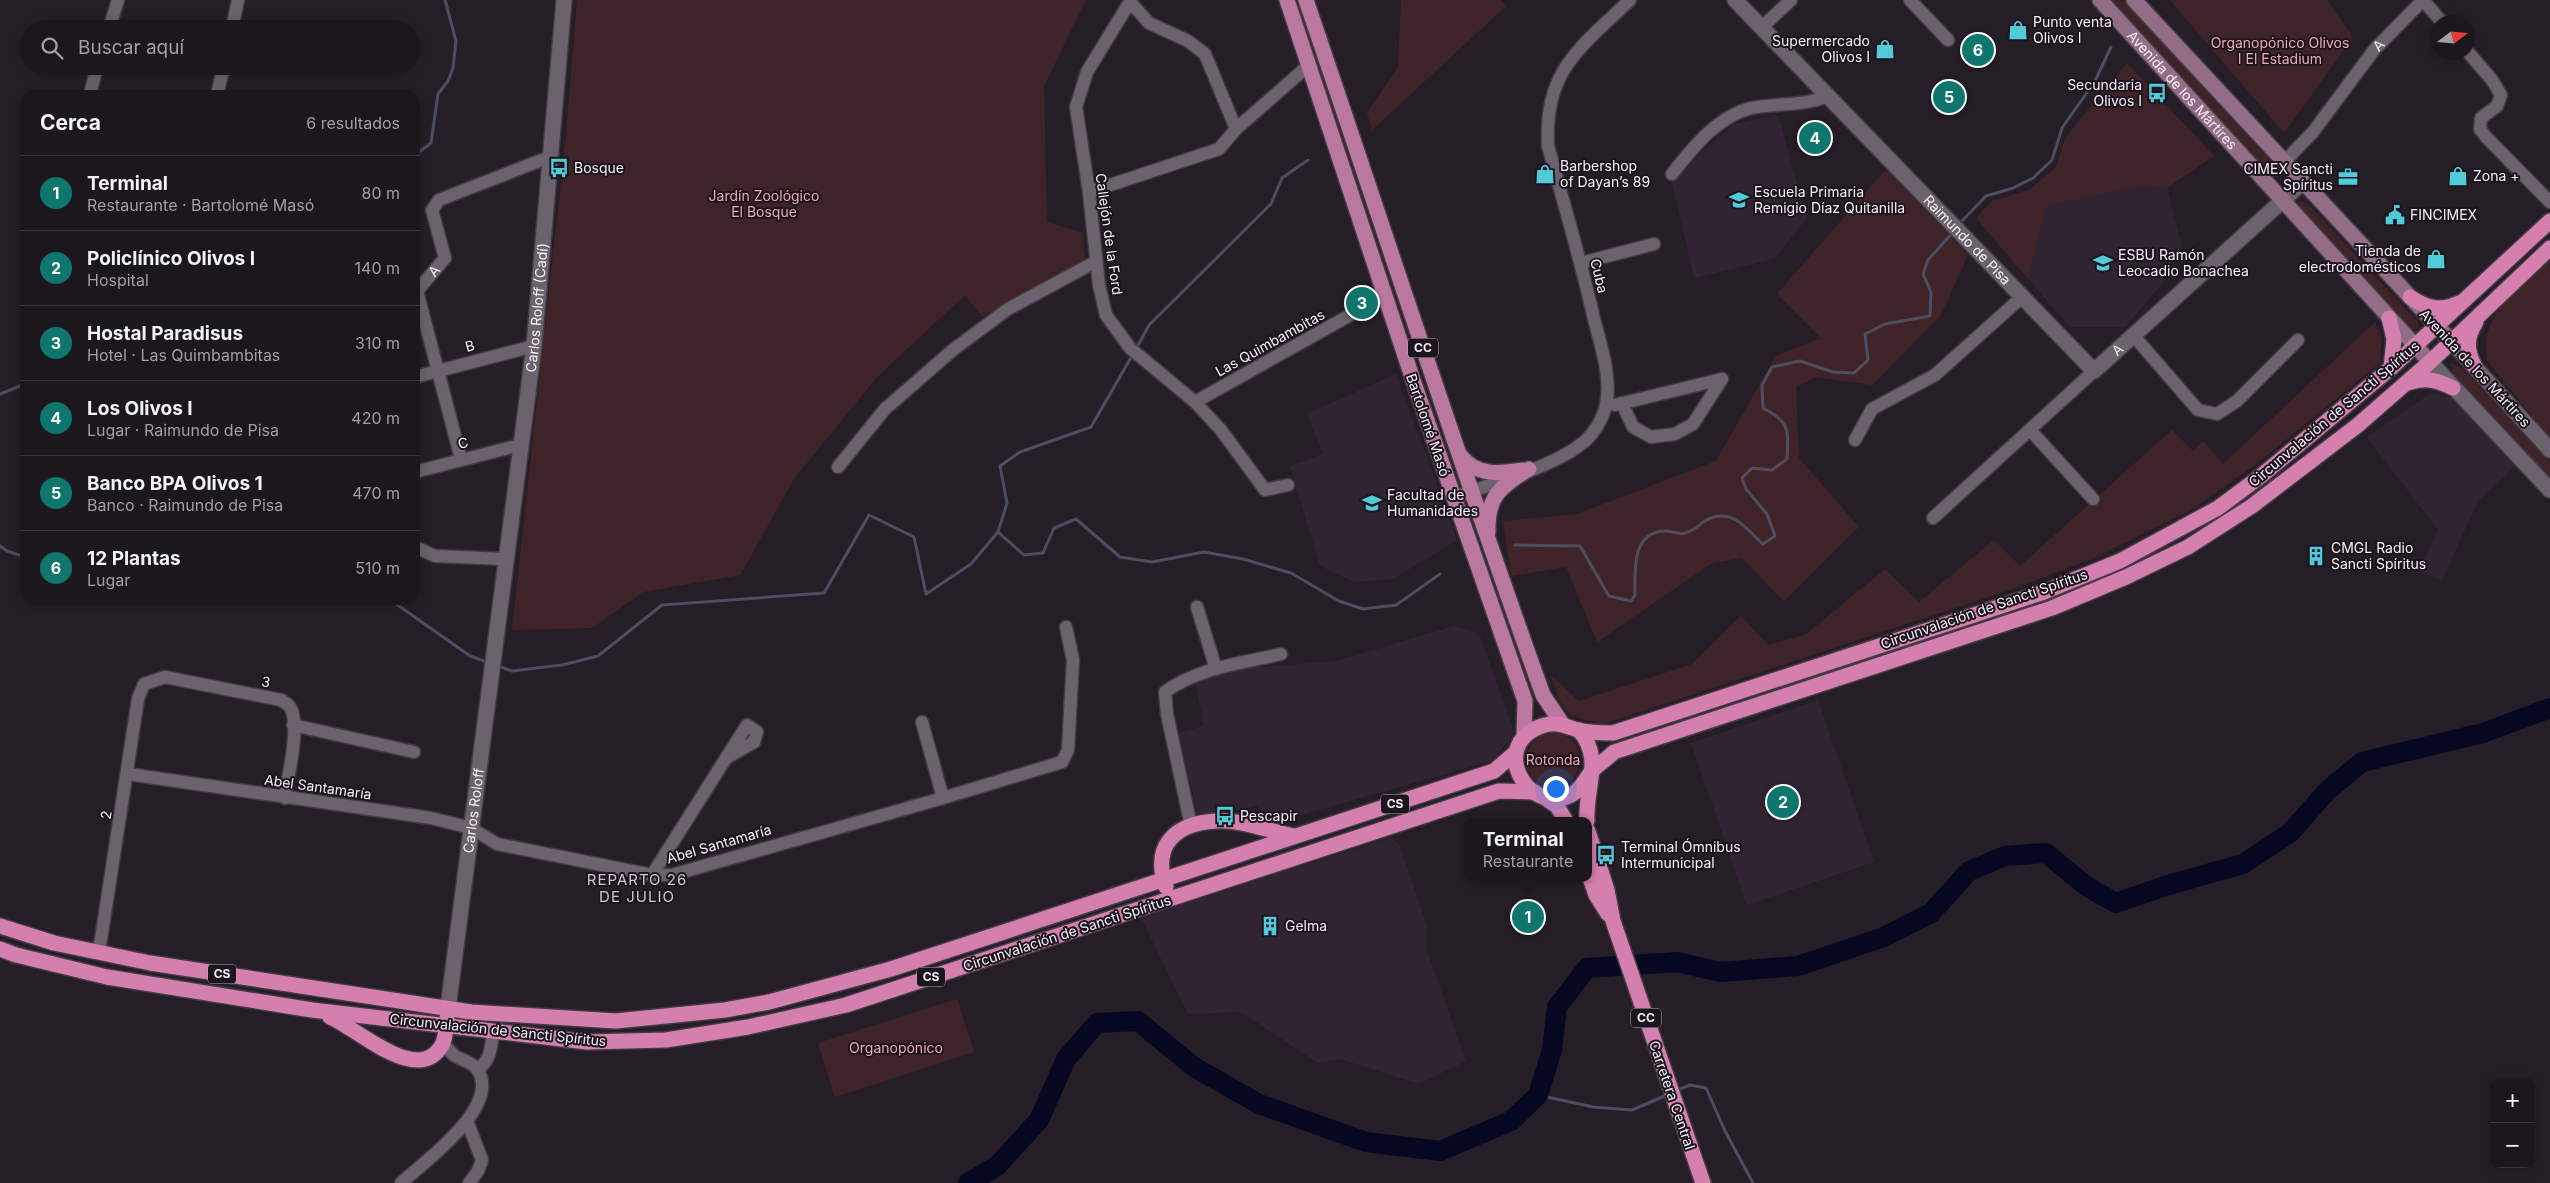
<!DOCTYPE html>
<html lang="es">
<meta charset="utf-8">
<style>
body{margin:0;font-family:Inter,sans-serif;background:#29232a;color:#f1f3f6}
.controls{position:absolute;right:15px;bottom:15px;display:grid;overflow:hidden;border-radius:10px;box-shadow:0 2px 12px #0003}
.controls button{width:45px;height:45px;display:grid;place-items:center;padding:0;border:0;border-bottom:1px solid #3a353b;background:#1c161d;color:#f1f3f6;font:25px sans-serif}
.compass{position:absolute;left:2430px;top:15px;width:45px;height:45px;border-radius:50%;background:#1c161d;box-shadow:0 2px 12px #0003;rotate:74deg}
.you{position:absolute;left:1555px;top:788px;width:18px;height:18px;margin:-12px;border:4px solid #fff;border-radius:50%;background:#1a73e8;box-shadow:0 0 0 8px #1a73e833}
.badge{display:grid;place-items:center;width:32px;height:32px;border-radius:50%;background:#0f766e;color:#fff;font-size:16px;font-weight:700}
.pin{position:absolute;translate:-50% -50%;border:2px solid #fff;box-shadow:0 1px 5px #0006}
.popup{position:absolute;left:1464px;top:817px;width:128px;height:65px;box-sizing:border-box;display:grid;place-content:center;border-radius:10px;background:#1c161d;filter:drop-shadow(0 1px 4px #0005);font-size:16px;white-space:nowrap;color:#a09fa4}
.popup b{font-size:19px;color:#f1f3f6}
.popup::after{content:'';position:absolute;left:50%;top:100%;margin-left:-10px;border:10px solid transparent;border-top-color:#1c161d}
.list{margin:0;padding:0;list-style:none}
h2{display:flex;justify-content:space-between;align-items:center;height:65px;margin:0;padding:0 20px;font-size:21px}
h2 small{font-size:16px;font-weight:400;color:#a09fa4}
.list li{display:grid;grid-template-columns:32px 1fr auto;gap:15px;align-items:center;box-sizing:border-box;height:75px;padding:0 20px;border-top:1px solid #3a353b}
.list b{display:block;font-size:19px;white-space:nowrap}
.list p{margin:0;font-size:16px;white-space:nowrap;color:#a09fa4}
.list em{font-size:16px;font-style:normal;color:#a09fa4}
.icon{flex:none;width:28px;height:28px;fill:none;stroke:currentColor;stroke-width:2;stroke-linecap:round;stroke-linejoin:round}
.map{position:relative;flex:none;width:2550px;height:1183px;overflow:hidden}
.search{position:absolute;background:#1c161d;box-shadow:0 2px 12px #0003;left:20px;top:20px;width:400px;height:55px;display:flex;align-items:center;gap:12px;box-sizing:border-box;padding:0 18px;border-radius:28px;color:#a09fa4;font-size:19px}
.panel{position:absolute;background:#1c161d;box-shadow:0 2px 12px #0003;left:20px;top:90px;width:400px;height:515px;border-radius:15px}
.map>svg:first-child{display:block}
</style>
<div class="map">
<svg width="2550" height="1183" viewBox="0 0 2550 1183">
<rect width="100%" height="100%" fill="#261e27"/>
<g fill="#312432">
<polygon points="1778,115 1807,218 1774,259 1694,278 1672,182 1733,124"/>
<polygon points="2140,186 2167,188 2182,246 2161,285 2125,327 2070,327 2028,279 2047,206"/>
<polygon points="1396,374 1457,540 1393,579 1354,582 1320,566 1290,466 1323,454 1307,414"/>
<polygon points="2431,393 2454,398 2516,465 2478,501 2442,580 2419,571 2438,530 2367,437"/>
<polygon points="1454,626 1479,633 1514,732 1495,760 1272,823 1257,805 1199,820 1179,733 1204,726 1195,682 1234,669 1337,661"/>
<polygon points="1818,700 1874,862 1747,905 1691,743"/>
<polygon points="1392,837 1400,847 1427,926 1426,948 1466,1061 1419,1084 1340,1059 1318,1063 1241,1012 1188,1014 1141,918"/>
</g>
<g fill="#3e2428">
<polygon points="577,0 1086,0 1044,86 1047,222 1083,233 1085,261 982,317 965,295 876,378 794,479 740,575 643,592 592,628 512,630 566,135"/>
<polygon points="1401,0 1501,0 1506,6 1372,130 1367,113 1398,67"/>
<polygon points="2107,0 2123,0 2277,168 2279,178 2267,176"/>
<polygon points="2170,0 2327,0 2353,37 2284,133"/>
<polygon points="2127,63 2214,156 2167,188 2140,186 2047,206 2028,279 1976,218 1992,201 2029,190 2056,167 2065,138"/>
<polygon points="1886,169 1968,255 1941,315 1872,385 1816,377 1796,387 1799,458 1859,527 1784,601 1742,558 1712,563 1597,642 1566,567 1511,576 1503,521 1577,514 1716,461 1776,356 1821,338 1777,294"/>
<polygon points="2300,201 2308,204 2417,321 2419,329 2410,329 2299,212"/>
<path d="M 2550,261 L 2550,438 L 2487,361 C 2479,312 2518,291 2550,261 Z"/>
<path d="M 2375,322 L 2382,337 L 2380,363 L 2259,462 L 2188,512 L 2089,560 L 2010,590 L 1603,724 C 1561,715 1564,713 1550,674 L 1579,701 L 1692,664 L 1741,616 L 1768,645 L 1805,635 L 1885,569 L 1919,602 L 1994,540 L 2020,566 L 2172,430 L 2193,451 L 2203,441 L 2223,464 Z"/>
<polygon points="2451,363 2462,368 2550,462 2550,479 2453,375"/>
<circle cx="1553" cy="760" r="27"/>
<polygon points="957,999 974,1052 835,1097 818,1043"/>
</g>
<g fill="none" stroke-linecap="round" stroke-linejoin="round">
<g stroke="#4e4d60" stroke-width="3">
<polyline points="415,155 431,143 438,94 448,81 453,68 456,41 445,0"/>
<polyline points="1959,224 1986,196 2013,188 2033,178 2052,160 2062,128 2095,81 2111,47"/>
<polyline points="1136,349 1149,325 1271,204 1282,178 1308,160"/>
<polyline points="0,394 20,386 25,387"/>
<polyline points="998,532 1007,503 1000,466 1020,452 1091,427 1133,354"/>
<path d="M 1515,545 L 1580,546 L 1609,596 L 1631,601 L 1635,595 C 1635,571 1631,531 1666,531 C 1673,531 1678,535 1685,533 C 1697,530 1701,521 1711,518 C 1734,509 1748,531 1763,544 L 1775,536 L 1767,514 L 1746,489 L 1742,478 L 1752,468 L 1772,470 L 1787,459 C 1788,430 1791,423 1763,408 L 1762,385 L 1772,367 L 1800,361 L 1833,372 L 1854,373 L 1868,360 L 1865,334 L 1885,324 L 1930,316 L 1931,292 L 1923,274 L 1928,260 L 1954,231"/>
<polyline points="0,546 7,551 25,557"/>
<polyline points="337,600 392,601 470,656 490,663"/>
<polyline points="498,666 512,671 562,665 598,656 662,605 824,593 869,515 914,537 926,594 971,564 998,532 1024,555 1043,553 1054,528 1076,519 1120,557 1152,562 1204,552 1243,559 1291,573 1339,601 1363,609 1396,605 1440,574"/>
<polyline points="1675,1091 1690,1085 1706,1088 1725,1131 1753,1183"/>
<polyline points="1538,1095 1593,1107 1632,1110 1667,1095"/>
</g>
<polyline stroke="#060720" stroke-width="20" points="968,1183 997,1166 1039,1120 1066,1059 1097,1023 1138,1021 1194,1067 1259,1104 1366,1142 1440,1151 1511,1121 1538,1095 1552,1050 1557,1007 1587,968 1677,962 1720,972 1798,966 1884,937 1931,913 1969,871 2005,856 2046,853 2086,886 2116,903 2168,885 2243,864 2290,833 2327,791 2362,762 2483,733 2550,708"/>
<defs>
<g id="minor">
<polyline points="1131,0 1087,72 1076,107 1089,192 1099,285 1106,315 1130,348 1195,402 1221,430 1265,490 1288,485"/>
<polyline points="1910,0 1948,40"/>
<polyline points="1130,2 1149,23 1188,41 1205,54 1236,129"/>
<polyline points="1762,27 1791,0"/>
<polyline points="109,29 118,0"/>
<polyline points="232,29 238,0"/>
<polyline points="2468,52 2492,80 2501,95 2497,106 2481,118 2480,129 2486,137 2550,202"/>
<polyline points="90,95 97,66"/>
<polyline points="217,95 224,66"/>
<path id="s1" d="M 2283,163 L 2313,132 L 2374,50 L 2423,0 L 2442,22"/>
<path d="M 1672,174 C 1693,147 1721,112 1757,107 C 1783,103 1803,106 1828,96"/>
<polyline points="1089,192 1219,149 1236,129 1309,65"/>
<polyline points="1581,263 1654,244"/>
<polyline points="2133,335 2198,410 2217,414 2237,401 2298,340"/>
<polyline points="415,377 534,346"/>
<polyline points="1195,402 1386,295"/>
<polyline points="1622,403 1633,427 1651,437 1675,434 1693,424 1722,379"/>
<polyline points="1615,405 1722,379"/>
<polyline points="2030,430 2093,499"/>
<polyline points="1855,440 1872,409 1935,375 2022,297"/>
<path id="s2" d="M 461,459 L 417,291 L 445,258 L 432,210 L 439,200 L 552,156"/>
<polyline points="838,467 885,409 954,349 1008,309 1095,262"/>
<polyline points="415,472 520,445"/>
<path d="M 1453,498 C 1490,484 1557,466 1585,441 C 1594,433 1602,420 1605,409 C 1613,381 1601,346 1594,319 C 1581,261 1564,204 1548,146 C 1544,70 1580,48 1630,0"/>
<polyline points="1933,518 2094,371"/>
<polyline points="415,547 435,556 505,559"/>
<polyline points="1197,607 1216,669"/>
<polyline points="922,722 943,798"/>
<polyline points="293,725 414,752"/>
<polyline points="128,774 431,818 471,828 497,844 652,875 672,875 943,798 1062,762 1068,750 1073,660 1066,627"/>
<path d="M 1191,826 L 1167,714 L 1165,692 C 1197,668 1243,663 1281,654"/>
<polyline points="652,875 747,725 757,732 754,742 726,758"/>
<path d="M 99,952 L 138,699 L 144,684 L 165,677 L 281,700 C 286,703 290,705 292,711 C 299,733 288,775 285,798"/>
<path d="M 477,1069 C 491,1062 491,1046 493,1032"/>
<polyline points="467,1121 482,1160 478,1171 469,1183"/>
<path d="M 401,1183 C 424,1162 503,1106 477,1069 C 471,1061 462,1061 454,1055 C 450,1052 447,1047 443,1044"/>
</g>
<g id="tertiary">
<path id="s3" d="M 1735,0 L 2094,371 L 2302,183"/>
<polyline points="2452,342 2550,450"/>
<polyline points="2430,362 2550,490"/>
<path id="s4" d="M 448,1008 L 534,346 L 564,0"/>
</g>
<g id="secondary">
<path id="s5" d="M 2100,0 L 2430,362"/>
<polyline points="2134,0 2452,342"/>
</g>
<g id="primary">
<polyline points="1287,0 1413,380 1525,701 1524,736"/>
<path d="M 1306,0 C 1385,232 1460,465 1543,695 L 1563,725"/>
<path d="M 1460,455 C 1476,476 1498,474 1523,470"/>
<path d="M 1488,532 C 1487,496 1500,487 1529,469"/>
</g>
<g id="trunk">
<path d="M 2550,221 L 2391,368 L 2261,476 L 2218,508 L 2120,561 L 2044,592 L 1613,733 C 1601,733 1590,733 1578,730 C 1567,727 1557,721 1545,725 C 1486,742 1527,817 1571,795 C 1581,790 1584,781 1591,772 C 1597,765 1607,759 1614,752 L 2052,608 L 2126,577 L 2188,547 L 2252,506 L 2358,425 L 2430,362 L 2550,248"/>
<path d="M 2410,297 C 2426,308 2440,312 2459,303"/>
<polyline points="2389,318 2394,339 2391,368"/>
<path d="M 2475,367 C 2466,350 2466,338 2476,322"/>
<path d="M 2408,383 C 2425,377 2437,380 2453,388"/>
<path d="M 1579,730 C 1604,759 1585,787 1587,821"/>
<polyline points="1544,797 1557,806 1566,821"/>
<polyline points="1588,831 1607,890 1613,921 1703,1183"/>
<polyline points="1588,872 1596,895 1608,914"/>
<path d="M 1166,887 C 1152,847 1173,824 1215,821 C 1240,819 1269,831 1294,836"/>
<polyline points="0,926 54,943 150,963 471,1012 616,1021 725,1010 769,1002 891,969 1494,771 1515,753"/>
<polyline points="0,949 16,955 107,977 312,1010 587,1042 666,1040 748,1027 846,1005 1499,791 1535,792"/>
<path d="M 330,1017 C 357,1028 418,1087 442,1045 C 446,1038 446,1026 447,1018"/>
</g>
</defs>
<use href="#minor" stroke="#423b43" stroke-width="15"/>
<use href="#tertiary" stroke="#423b43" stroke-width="18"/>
<use href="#secondary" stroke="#423b43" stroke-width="18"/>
<use href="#primary" stroke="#423b43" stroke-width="18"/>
<use href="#trunk" stroke="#423b43" stroke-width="18"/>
<use href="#minor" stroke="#6c626d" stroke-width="12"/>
<use href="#tertiary" stroke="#6c626d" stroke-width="15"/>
<use href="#secondary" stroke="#936d86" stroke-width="15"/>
<use href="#primary" stroke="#bb789e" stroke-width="15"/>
<use href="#trunk" stroke="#d57fae" stroke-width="15"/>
</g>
<defs>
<symbol id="shop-bare" viewBox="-9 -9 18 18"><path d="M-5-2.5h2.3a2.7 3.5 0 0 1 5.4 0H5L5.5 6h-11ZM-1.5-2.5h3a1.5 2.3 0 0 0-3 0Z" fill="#52cbd9" stroke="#1d151e" stroke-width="2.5" paint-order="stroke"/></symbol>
<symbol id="bus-bare" viewBox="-9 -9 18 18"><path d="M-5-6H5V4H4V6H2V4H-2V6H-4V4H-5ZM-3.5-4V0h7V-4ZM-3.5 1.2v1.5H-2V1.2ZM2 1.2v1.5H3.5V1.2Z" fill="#52cbd9" stroke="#1d151e" stroke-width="2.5" paint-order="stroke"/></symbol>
<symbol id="office-bare" viewBox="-9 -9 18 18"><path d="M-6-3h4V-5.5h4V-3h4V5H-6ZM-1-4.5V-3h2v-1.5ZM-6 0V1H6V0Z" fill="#52cbd9" stroke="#1d151e" stroke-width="2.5" paint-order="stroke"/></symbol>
<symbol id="school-bare" viewBox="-9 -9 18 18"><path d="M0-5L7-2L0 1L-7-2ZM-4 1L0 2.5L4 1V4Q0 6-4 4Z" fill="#52cbd9" stroke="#1d151e" stroke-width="2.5" paint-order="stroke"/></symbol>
<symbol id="civic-bare" viewBox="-9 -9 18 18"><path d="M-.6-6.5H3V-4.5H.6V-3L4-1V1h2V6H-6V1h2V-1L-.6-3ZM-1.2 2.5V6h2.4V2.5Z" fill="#52cbd9" stroke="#1d151e" stroke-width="2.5" paint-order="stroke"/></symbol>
<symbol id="university-bare" viewBox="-9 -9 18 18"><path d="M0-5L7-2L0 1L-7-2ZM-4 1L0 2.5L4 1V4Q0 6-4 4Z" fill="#52cbd9" stroke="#1d151e" stroke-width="2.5" paint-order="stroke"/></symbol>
<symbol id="building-bare" viewBox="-9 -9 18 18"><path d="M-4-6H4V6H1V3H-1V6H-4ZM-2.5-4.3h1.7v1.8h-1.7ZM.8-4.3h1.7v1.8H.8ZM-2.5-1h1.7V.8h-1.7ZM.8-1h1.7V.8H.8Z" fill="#52cbd9" stroke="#1d151e" stroke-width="2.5" paint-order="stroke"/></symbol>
</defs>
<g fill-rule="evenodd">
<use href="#shop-bare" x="2004" y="16" width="28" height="28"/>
<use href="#shop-bare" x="1871" y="35" width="28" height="28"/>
<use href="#bus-bare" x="2143" y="79" width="28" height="28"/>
<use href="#bus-bare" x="545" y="154" width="28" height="28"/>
<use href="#shop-bare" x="1531" y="160" width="28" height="28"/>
<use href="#shop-bare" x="2444" y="162" width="28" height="28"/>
<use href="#office-bare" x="2334" y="163" width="28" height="28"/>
<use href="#school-bare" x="1725" y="186" width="28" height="28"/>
<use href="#civic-bare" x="2381" y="201" width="28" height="28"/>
<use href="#shop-bare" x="2422" y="245" width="28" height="28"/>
<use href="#school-bare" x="2089" y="249" width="28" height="28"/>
<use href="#university-bare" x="1358" y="489" width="28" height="28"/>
<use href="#building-bare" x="2302" y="542" width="28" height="28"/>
<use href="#bus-bare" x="1211" y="802" width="28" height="28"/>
<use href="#bus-bare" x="1592" y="841" width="28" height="28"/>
<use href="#building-bare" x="1256" y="912" width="28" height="28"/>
</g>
<g text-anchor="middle" stroke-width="4" stroke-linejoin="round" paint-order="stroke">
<g fill="#1d151e" stroke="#b5aeb6" stroke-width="1">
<rect x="1408" y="338.5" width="30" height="19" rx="4"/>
<rect x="1381" y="794.5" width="28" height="19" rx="4"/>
<rect x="208" y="964.5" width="28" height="19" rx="4"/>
<rect x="917" y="967.5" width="28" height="19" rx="4"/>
<rect x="1631" y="1008.5" width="30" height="19" rx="4"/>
</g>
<g font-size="12" font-weight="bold" fill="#f6f0f7">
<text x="1423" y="352">CC</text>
<text x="1395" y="808">CS</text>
<text x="222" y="978">CS</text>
<text x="931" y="981">CS</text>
<text x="1646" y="1022">CC</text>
</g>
<g font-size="14" fill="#f6f0f7" stroke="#1d151e" text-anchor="start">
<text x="2033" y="27">Punto venta<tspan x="2033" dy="16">Olivos I</tspan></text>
<text x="1870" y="46" text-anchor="end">Supermercado<tspan x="1870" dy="16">Olivos I</tspan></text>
<text x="2142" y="90" text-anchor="end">Secundaria<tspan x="2142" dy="16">Olivos I</tspan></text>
<text x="1560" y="171">Barbershop<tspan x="1560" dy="16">of Dayan’s 89</tspan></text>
<text x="574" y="173">Bosque</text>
<text x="2333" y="174" text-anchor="end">CIMEX Sancti<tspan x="2333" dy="16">Spíritus</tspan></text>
<text x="2473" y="181">Zona +</text>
<text x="1754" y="197">Escuela Primaria<tspan x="1754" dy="16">Remigio Díaz Quitanilla</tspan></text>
<text x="2410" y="220">FINCIMEX</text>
<text x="2421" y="256" text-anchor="end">Tienda de<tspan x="2421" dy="16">electrodomésticos</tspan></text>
<text x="2118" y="260">ESBU Ramón<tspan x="2118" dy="16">Leocadio Bonachea</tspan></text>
<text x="1387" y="500">Facultad de<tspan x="1387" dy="16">Humanidades</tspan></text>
<text x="2331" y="553">CMGL Radio<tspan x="2331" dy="16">Sancti Spíritus</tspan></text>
<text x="1240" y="821">Pescapir</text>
<text x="1621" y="852">Terminal Ómnibus<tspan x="1621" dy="16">Intermunicipal</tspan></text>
<text x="1285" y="931">Gelma</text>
</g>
<g font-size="14" fill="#eea8b1" stroke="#1d151e">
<text x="2280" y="48">Organopónico Olivos<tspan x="2280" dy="16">I El Estadium</tspan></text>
<text x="764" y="201">Jardín Zoológico<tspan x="764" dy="16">El Bosque</tspan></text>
<text x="1553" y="765">Rotonda</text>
<text x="896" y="1053">Organopónico</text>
</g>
<g font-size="14" fill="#f6f0f7" stroke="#1d151e">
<text dy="5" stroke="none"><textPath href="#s1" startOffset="152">A</textPath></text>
<text dy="5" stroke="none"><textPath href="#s5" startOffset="122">Avenida de los Mártires</textPath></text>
<text transform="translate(1109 234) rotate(82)" y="5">Callejón de la Ford</text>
<text dy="5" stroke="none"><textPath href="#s3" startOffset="334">Raimundo de Pisa</textPath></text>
<text dy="5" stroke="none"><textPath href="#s2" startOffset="200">A</textPath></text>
<text transform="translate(1599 276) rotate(76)" y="5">Cuba</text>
<text dy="5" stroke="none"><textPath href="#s4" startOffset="706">Carlos Roloff (Cadí)</textPath></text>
<text transform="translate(1270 343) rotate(-29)" y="5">Las Quimbambitas</text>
<text transform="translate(470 346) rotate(-15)" y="5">B</text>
<text dy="5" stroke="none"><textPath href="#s3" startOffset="548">A</textPath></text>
<text transform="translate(2475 368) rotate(47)" y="5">Avenida de los Mártires</text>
<text transform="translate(2334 414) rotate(-40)" y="5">Circunvalación de Sancti Spíritus</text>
<text transform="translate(1428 425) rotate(71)" y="5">Bartolomé Masó</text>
<text transform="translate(463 443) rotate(-16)" y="5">C</text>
<text transform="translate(1984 609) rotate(-19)" y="5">Circunvalación de Sancti Spíritus</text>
<text transform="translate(266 682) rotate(11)" y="5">3</text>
<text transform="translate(318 787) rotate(8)" y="5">Abel Santamaría</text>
<text dy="5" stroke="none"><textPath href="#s4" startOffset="199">Carlos Roloff</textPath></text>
<text transform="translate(106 815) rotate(-80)" y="5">2</text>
<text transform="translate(719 844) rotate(-16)" y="5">Abel Santamaría</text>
<text transform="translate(1067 933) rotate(-18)" y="5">Circunvalación de Sancti Spíritus</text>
<text transform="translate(498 1030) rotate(6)" y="5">Circunvalación de Sancti Spíritus</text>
<text transform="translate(1672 1095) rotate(71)" y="5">Carretera Central</text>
</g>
<g font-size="15" letter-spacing="1" fill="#d0c5d1" stroke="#1d151e">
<text x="637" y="885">REPARTO 26<tspan x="637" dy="17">DE JULIO</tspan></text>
</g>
</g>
</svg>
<div class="controls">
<button>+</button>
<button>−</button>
</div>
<svg class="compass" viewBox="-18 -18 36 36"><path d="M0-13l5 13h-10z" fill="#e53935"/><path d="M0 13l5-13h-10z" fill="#a09fa4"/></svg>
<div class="you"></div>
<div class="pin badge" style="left:1528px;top:917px">1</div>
<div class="popup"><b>Terminal</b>Restaurante</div>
<div class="pin badge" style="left:1783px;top:802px">2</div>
<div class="pin badge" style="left:1362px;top:303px">3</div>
<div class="pin badge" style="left:1815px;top:138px">4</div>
<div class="pin badge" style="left:1949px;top:97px">5</div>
<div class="pin badge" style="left:1978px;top:50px">6</div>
<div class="search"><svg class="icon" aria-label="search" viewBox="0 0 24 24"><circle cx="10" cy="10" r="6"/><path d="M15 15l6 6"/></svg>Buscar aquí</div>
<section class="panel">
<h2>Cerca<small>6 resultados</small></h2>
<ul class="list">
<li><span class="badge">1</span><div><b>Terminal</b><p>Restaurante · Bartolomé Masó</p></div><em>80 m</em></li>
<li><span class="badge">2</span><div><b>Policlínico Olivos I</b><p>Hospital</p></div><em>140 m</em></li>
<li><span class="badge">3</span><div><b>Hostal Paradisus</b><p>Hotel · Las Quimbambitas</p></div><em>310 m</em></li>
<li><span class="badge">4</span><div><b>Los Olivos I</b><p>Lugar · Raimundo de Pisa</p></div><em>420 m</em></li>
<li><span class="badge">5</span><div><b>Banco BPA Olivos 1</b><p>Banco · Raimundo de Pisa</p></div><em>470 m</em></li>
<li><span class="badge">6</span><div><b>12 Plantas</b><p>Lugar</p></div><em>510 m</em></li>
</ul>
</section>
</div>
